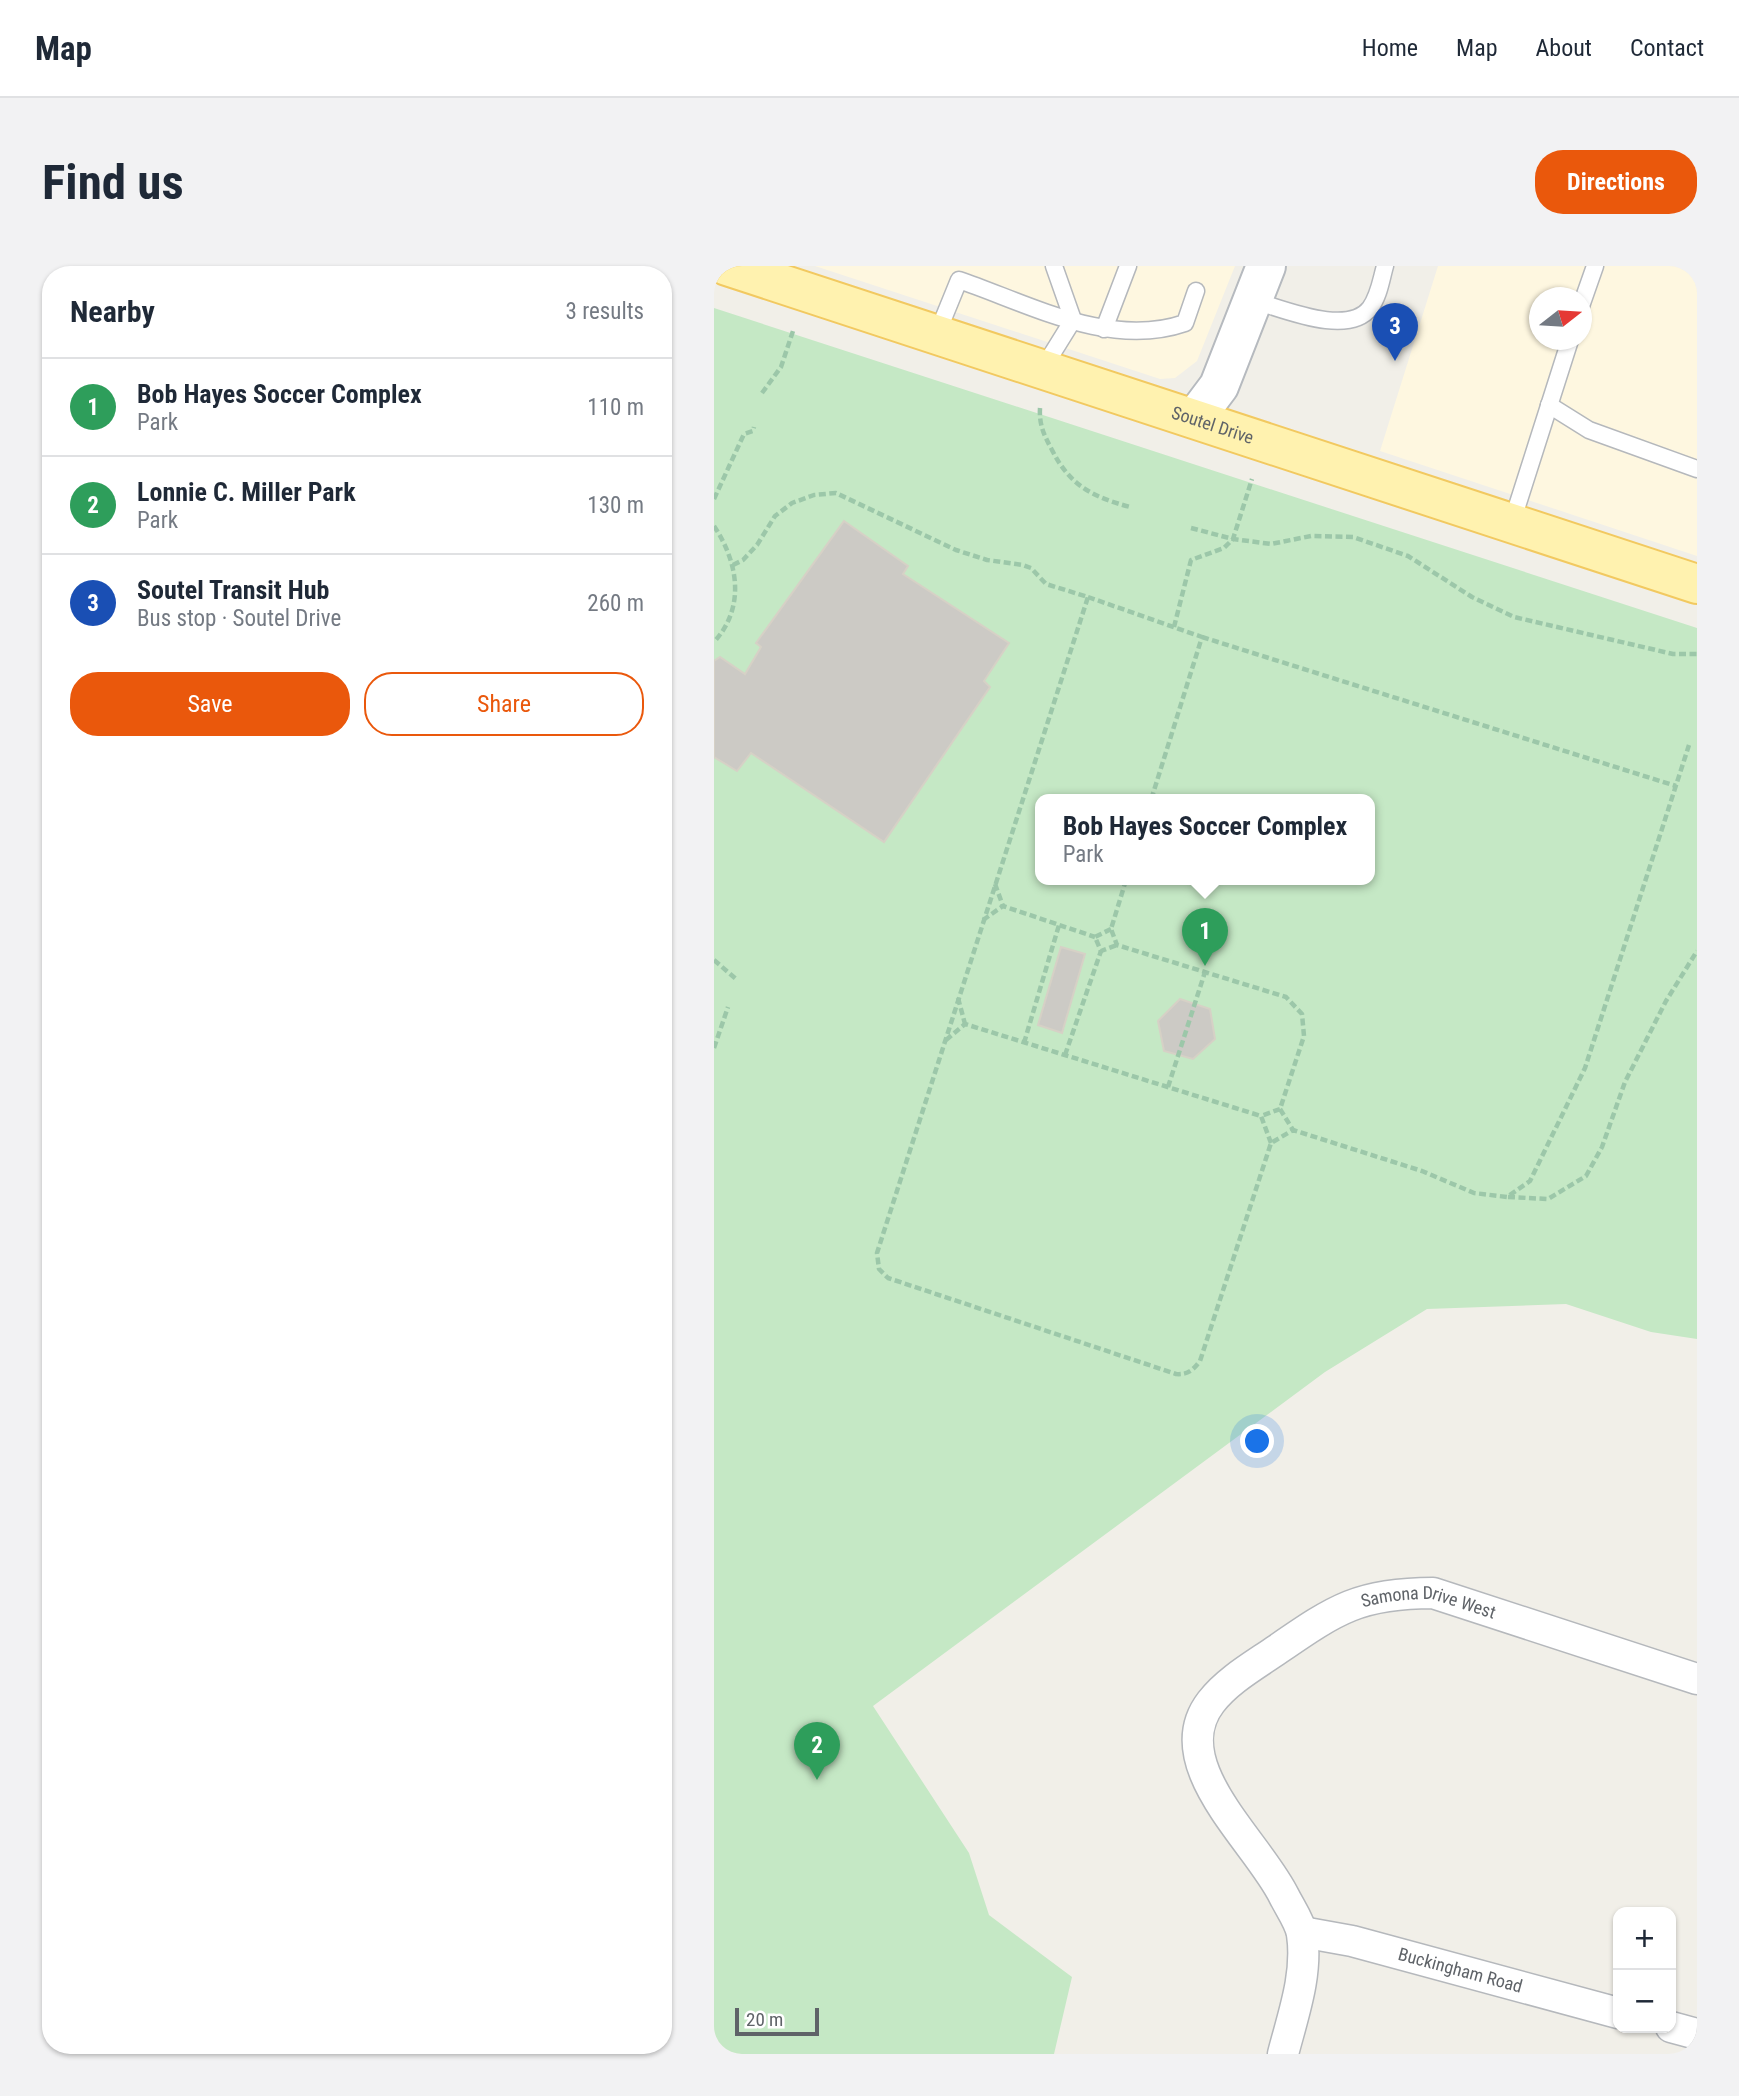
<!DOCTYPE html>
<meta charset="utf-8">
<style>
body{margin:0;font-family:"Roboto Condensed",sans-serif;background:#f2f2f3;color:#1f2937}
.controls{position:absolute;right:21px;bottom:21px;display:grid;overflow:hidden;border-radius:14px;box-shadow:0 2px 5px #0004}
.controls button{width:63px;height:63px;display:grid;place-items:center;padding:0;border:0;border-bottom:2px solid #e0e1e3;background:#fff;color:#1f2937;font:35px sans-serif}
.compass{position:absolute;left:815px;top:21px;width:63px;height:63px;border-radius:50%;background:#fff;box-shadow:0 2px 5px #0004;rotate:73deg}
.scale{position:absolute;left:21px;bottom:18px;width:84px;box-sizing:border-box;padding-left:7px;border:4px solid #5f6368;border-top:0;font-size:19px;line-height:24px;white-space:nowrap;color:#5f6368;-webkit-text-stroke:5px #fff;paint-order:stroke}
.you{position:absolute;left:544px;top:1176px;width:24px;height:24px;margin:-18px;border:5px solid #fff;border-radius:50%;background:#1a73e8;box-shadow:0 0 0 10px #1a73e833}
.badge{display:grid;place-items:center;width:46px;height:46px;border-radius:50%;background:#ea580c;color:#fff;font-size:23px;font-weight:700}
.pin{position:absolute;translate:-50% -58px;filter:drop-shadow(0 2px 4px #0008)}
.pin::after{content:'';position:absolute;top:37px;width:24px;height:21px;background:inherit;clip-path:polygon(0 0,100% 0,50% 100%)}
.popup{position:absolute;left:321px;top:528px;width:340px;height:91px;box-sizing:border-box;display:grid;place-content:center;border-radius:14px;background:#fff;filter:drop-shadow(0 2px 5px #0005);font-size:23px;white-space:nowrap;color:#747a83}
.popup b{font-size:26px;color:#1f2937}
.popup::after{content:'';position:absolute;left:50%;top:100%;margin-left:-14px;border:14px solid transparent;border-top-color:#fff}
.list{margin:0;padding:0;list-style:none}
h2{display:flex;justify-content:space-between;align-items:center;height:91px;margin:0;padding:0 28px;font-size:30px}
h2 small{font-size:23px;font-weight:400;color:#747a83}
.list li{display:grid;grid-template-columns:46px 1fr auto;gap:21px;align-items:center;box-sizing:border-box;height:98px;padding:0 28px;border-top:2px solid #e0e1e3}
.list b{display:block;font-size:26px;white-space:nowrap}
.list p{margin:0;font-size:23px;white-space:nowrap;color:#747a83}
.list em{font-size:23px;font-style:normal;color:#747a83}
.actions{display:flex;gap:14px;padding:21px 28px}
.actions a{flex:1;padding:16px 0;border:2px solid #ea580c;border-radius:28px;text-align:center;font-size:24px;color:#ea580c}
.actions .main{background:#ea580c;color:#fff}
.map{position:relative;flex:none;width:983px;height:1788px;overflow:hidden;border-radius:28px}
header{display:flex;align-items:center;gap:42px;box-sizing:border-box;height:98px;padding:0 35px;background:#fff;border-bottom:2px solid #e0e1e3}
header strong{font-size:33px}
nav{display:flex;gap:38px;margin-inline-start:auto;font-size:24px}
.intro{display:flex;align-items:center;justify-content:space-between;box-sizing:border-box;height:168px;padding:0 42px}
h1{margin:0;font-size:49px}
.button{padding:18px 32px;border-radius:28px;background:#ea580c;color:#fff;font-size:24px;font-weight:700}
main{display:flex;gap:42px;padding:0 42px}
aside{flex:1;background:#fff;border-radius:28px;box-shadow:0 2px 5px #0004}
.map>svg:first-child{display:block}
</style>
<header>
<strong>Map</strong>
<nav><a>Home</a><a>Map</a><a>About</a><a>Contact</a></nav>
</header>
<div class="intro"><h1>Find us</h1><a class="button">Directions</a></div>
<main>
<aside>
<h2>Nearby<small>3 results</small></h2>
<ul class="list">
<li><span class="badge" style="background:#2e9e5b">1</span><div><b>Bob Hayes Soccer Complex</b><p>Park</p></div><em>110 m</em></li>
<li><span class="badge" style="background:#2e9e5b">2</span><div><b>Lonnie C. Miller Park</b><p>Park</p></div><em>130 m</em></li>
<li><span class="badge" style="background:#1a4fb4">3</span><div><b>Soutel Transit Hub</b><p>Bus stop · Soutel Drive</p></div><em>260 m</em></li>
</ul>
<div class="actions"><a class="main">Save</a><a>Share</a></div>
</aside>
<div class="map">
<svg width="983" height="1788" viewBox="0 0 983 1788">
<rect width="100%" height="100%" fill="#f1efe8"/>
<g fill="#fef7e0" fill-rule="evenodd">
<polygon points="101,0 521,0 483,95 461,112 446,113"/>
<path d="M 724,0 L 983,0 L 983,290 L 666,185 ZM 825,32 L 867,32 L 867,74 L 825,74 Z"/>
</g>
<path fill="#c5e8c5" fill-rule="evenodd" d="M 0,42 L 983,362 L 983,1073 L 937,1066 L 852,1038 L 713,1043 L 611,1106 L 159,1440 L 255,1587 L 275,1649 L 358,1711 L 340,1788 L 0,1788 ZM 326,534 L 656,534 L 656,614 L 326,614 Z"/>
<g fill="#cccac5" stroke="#d6d1c6" stroke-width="2">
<polygon points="130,255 194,300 189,308 295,377 270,415 276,421 170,576 37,487 23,505 0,491 0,395 6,391 31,408 47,381 42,377"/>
<polygon points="347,681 371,688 348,767 324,759"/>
<polygon points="466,733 496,743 501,773 479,793 450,785 444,755"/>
</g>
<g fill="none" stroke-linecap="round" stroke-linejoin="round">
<defs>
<g id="lane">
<polyline points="340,0 359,54"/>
<path d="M 541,35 C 570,43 634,71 656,42 C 665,30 667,14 671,0"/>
<polyline points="867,40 881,0"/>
<polyline points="390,63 414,0"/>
<path d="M 223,68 L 245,14 C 315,38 396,83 471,57 L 482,25"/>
<polyline points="328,104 359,54"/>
<polyline points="835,139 875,164 983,203"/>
<polyline points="798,256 856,74"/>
</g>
<g id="street">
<path id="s1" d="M 588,1666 L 638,1675 L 904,1747"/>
<polyline points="957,1761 983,1768"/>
<path id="s2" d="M 569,1788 C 579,1749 594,1709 588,1668 C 586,1656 576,1642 570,1630 C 544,1576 449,1498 497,1436 C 514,1414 541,1399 564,1383 C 622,1343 646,1327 719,1327 L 983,1413"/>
</g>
<polyline id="secondary" points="481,152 505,120 552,0"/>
<g id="primary">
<path id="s3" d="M 13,0 L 983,318"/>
</g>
</defs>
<use href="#lane" stroke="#b5b8bc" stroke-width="19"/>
<use href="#street" stroke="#b5b8bc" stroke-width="33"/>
<use href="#secondary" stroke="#b6babf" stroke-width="42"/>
<use href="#primary" stroke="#f2c960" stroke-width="42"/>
<g stroke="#9cc7a9" stroke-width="4.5" stroke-dasharray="7 3.5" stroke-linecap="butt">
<polyline points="48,127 67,101 80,62"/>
<path d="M 326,142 C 325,159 330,169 338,184 C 356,220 379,231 416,241"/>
<polyline points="0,233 30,168 39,165 40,161"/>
<path d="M 0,260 C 24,296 32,341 0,376"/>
<polyline points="477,262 519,273 557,278 597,270 639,271 694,290 758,331 800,351 959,388 983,388"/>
<path d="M 19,299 L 29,294 L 43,279 L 61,250 L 78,237 L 100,229 L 122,227 L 242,284 L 273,294 L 309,299 L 317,302 L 332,318 L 374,331 L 163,987 L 165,1003 L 174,1012 L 462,1108 C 474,1109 479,1104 486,1095 L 557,877 L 579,864 L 708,905 L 760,927 L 793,931 L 816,915 L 871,802 L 975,479"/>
<polyline points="374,331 488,371 437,534"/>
<polyline points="460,361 477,294 510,282 519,273 538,213"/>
<polyline points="488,371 962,520"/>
<polyline points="412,614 397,663 403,679 572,731 588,748 590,770 566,843 579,864"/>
<polyline points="281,618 289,640"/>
<polyline points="269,654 289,640 381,671"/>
<polyline points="397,663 381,671 387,685 403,679"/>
<polyline points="0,694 22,713"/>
<polyline points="244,732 251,758"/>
<polyline points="232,774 251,758 547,850"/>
<polyline points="310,777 345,659"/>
<polyline points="0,782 14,741"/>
<polyline points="351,789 387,685"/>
<polyline points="454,821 491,706"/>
<polyline points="557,877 547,850 566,843"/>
<polyline points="794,931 834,933 872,910 888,881 911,816 952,735 983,685"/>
</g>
<use href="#lane" stroke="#fff" stroke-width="16"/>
<use href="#street" stroke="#fff" stroke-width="30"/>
<use href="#secondary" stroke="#fff" stroke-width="38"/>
<use href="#primary" stroke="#fff2af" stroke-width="38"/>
</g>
<g text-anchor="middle" stroke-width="7" stroke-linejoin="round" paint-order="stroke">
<g font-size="18" fill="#5f6368" stroke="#fff">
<text dy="6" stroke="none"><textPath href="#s3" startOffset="511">Soutel Drive</textPath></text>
<text dy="6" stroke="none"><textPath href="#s2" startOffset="637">Samona Drive West</textPath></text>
<text dy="6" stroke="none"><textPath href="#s1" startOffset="163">Buckingham Road</textPath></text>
</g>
</g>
</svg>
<div class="controls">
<button>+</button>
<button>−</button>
</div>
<svg class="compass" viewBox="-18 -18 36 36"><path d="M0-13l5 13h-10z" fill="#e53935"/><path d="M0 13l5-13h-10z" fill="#747a83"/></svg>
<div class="scale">20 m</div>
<div class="you"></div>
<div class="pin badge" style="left:491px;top:700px;background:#2e9e5b">1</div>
<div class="popup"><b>Bob Hayes Soccer Complex</b>Park</div>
<div class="pin badge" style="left:103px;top:1514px;background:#2e9e5b">2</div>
<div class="pin badge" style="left:681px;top:95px;background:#1a4fb4">3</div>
</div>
</main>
